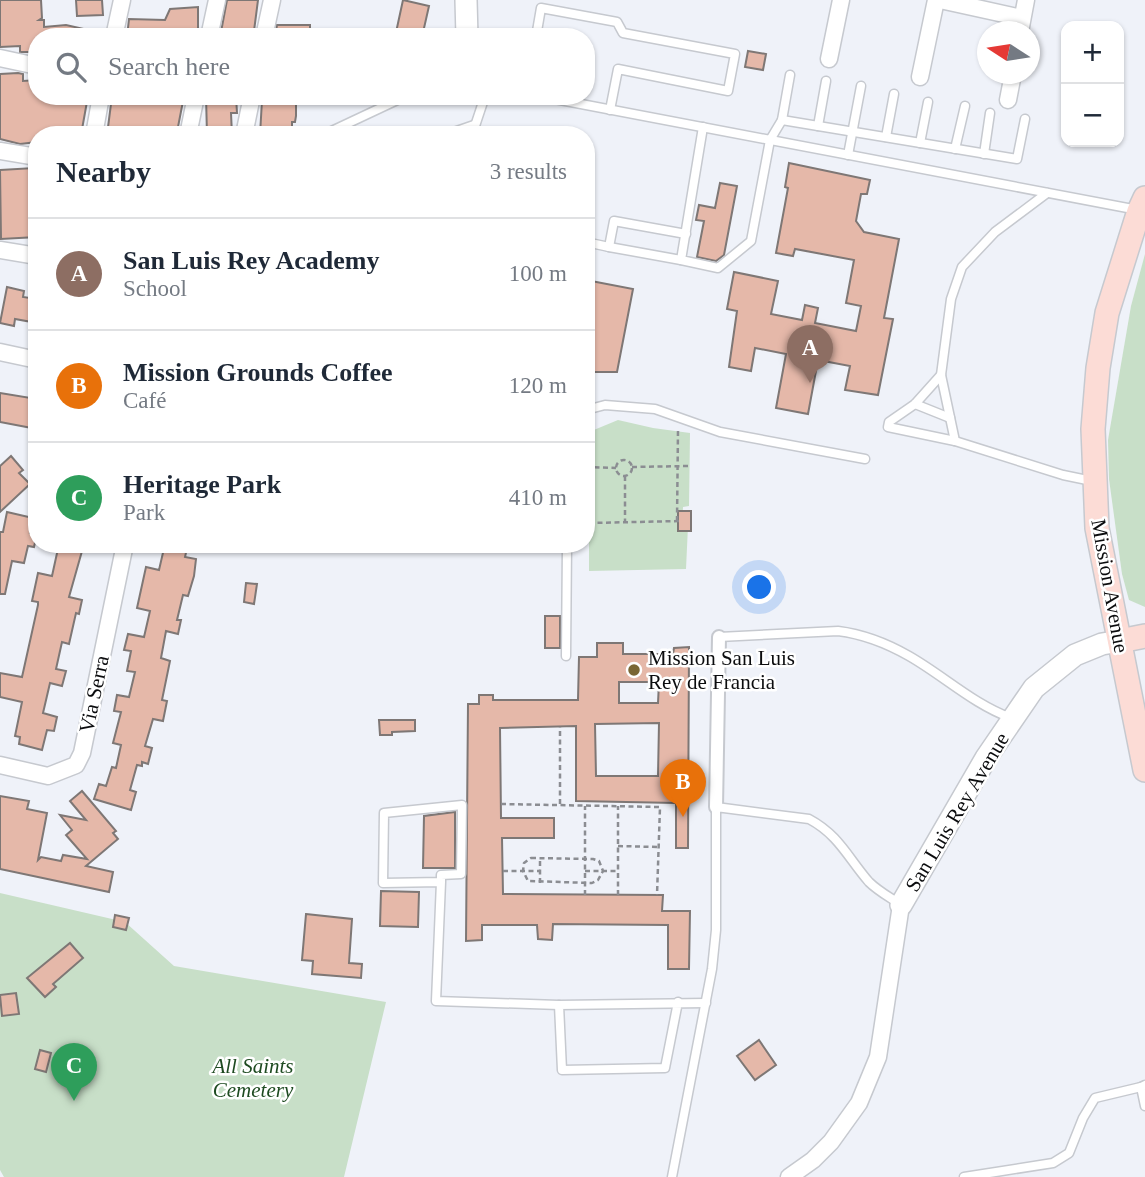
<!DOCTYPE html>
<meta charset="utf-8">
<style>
body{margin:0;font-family:Georgia,serif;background:#f2f2f3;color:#1f2937}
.controls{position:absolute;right:21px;top:21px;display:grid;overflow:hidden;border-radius:14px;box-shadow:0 2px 5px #0004}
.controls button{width:63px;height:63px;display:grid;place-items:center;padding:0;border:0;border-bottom:2px solid #e0e1e3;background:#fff;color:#1f2937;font:35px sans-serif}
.compass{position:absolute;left:977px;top:21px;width:63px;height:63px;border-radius:50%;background:#fff;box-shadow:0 2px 5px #0004;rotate:282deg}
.you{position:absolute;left:760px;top:588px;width:24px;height:24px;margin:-18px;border:5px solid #fff;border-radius:50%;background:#1a73e8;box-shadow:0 0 0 10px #1a73e833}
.badge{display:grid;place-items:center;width:46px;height:46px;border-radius:50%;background:#796634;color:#fff;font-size:23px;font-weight:700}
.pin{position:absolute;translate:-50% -58px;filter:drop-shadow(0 2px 4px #0008)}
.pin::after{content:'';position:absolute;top:37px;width:24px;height:21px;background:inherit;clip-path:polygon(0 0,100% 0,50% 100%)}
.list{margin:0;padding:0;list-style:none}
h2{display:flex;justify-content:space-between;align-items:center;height:91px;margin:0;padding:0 28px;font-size:30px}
h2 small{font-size:23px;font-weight:400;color:#747a83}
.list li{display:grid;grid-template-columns:46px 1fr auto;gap:21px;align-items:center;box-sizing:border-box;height:112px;padding:0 28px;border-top:2px solid #e0e1e3}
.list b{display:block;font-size:26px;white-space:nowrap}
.list p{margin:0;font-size:23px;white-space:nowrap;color:#747a83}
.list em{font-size:23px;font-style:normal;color:#747a83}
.icon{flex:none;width:38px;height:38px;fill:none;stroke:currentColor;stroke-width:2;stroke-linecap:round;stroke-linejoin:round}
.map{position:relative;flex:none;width:1145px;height:1177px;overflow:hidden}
.search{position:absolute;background:#fff;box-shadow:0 2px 5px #0004;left:28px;top:28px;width:567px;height:77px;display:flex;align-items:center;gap:18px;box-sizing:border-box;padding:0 24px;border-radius:28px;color:#747a83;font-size:26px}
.panel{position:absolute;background:#fff;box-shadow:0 2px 5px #0004;left:28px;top:126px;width:567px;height:427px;border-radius:28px}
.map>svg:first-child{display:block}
</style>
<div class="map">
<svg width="1145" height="1177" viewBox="0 0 1145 1177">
<rect width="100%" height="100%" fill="#eff2f9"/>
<g fill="#c8dfc8">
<polygon points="1145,254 1145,607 1129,600 1122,574 1109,479 1108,440 1131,306"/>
<polygon points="618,420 653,428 690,433 689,506 683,507 682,525 688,526 686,569 589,571 589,432"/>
<polygon points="0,893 125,922 174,966 386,1002 344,1177 4,1177 0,1170"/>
</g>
<g fill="#e5b8a9" stroke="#7e7775" stroke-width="2" fill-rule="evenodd">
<polygon points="0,0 41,0 42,18 39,20 44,20 44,27 66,25 97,32 96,37 37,37 37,52 20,52 20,46 0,47"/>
<polygon points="76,0 102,0 103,15 77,16"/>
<polygon points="227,0 258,0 254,31 244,32 244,37 222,37 221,32"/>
<polygon points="403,0 429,6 422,37 395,37"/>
<polygon points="198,7 198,30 189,30 189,37 127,37 129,19 165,20 170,9"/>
<polygon points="277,25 310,25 310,37 275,37"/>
<polygon points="748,51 766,54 763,70 745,67"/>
<polygon points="18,73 23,74 23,81 37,80 37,96 88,96 81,135 37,135 37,142 20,144 0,139 0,74"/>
<polygon points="112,96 184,96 178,127 172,127 173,135 107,135"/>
<polygon points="206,96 236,96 237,113 231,113 232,135 207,135"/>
<polygon points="271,96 296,96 296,116 295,122 292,122 292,135 260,135 262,100 271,100"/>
<polygon points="789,163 870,180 867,194 861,194 856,221 864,232 899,239 884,318 893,319 878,395 845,390 850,366 818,360 808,414 776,408 786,354 755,348 751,371 729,367 737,311 727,309 734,272 778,281 771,314 802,320 805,305 818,308 815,323 856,331 861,306 846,303 854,260 795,249 793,256 776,253 788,188 785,187"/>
<polygon points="34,168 37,237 1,239 0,170"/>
<polygon points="720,183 737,186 724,255 716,261 697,257 704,221 696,220 699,205 715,208"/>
<polygon points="586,280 633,289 617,372 586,372"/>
<polygon points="7,287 24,291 23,297 37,299 37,323 15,319 14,326 0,323"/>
<polygon points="0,393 37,399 37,429 0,422"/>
<polygon points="11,456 23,470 19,473 30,484 0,512 0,466"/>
<rect x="678" y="511" width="13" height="20"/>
<polygon points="7,512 33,518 30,533 37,534 34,547 28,546 24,563 12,561 5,594 0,594 0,532 3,532"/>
<polygon points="59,544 84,544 69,597 82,600 79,614 76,613 69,644 62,642 56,669 66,671 62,686 50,683 43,713 57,717 54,731 47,730 42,750 19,744 20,737 15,736 22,702 0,697 0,673 22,677 38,605 38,602 32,601 38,573 52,576"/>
<polygon points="165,544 188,544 185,557 196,559 194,576 188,596 183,595 177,620 181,620 178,634 166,631 161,658 170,661 162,700 167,701 163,721 153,719 145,746 152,748 148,764 142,762 142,766 137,765 130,790 136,792 131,810 94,799 99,784 106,786 112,767 116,768 121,745 113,743 121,712 114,711 117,695 129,697 135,672 127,671 131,651 124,650 128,634 144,637 150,611 137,608 146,567 159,570"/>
<polygon points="246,583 257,584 254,604 244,602"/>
<rect x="545" y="616" width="15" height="32"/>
<path d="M 597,643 L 623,643 L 623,654 L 673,654 L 674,648 L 689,647 L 688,848 L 676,848 L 676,803 L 576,801 L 576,726 L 500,728 L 501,818 L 554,818 L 554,838 L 502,838 L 503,894 L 663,895 L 662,911 L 690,911 L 689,969 L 668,969 L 668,925 L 553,924 L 552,940 L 538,939 L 537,925 L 482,925 L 482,940 L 466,941 L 468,704 L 479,704 L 479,695 L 493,695 L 493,700 L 578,700 L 579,657 L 597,657 ZM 619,682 L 659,682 L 658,703 L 619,703 ZM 659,723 L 658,776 L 596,776 L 595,724 Z"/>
<polygon points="379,720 415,720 415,731 392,732 392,735 380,735"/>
<polygon points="82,791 116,831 113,833 118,839 86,866 113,872 109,892 0,869 0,796 29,801 27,809 47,813 38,860 41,857 61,861 63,855 87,859 66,835 72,830 60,815 86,820 70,801"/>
<polygon points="455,812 455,868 423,868 424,816"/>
<polygon points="381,891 419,892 418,927 380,926"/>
<polygon points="306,914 352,919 349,963 362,964 361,978 312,974 313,961 302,960"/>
<polygon points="115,915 129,918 126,930 113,927"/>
<polygon points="70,943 83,958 53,984 56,987 45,997 27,978"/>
<polygon points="16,993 19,1014 2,1016 0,995"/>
<polygon points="759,1040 776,1065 755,1080 737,1056"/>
<polygon points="40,1050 51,1053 46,1072 35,1069"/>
</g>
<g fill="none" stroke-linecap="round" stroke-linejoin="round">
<defs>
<g id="service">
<polyline points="536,37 541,8 617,22 623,33 735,54 728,91 618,69 610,110"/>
<polyline points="539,96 1138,210"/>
<polyline points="782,120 1017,159 1025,119"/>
<polyline points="818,126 826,81"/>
<polyline points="703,127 681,260 718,268 751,241 770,140 782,120 790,75"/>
<polyline points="323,135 406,96"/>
<polyline points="445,135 474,125"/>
<polyline points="472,135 485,96"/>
<polyline points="886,137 894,94"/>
<polyline points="920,143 928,102"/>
<polyline points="955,149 965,106"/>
<polyline points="984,154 990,113"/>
<polyline points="848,155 861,86"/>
<polyline points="1047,193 995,232 962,267 951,299 941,375 955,441 1063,475 1092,481"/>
<polyline points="586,242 609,247"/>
<polyline points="681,260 609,247 614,221 686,234"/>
<polyline points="941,375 915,404 889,422 888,427 955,441"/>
<polyline points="915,404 950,418"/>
<polyline points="586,410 605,405 655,409 720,432 865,459"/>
<path d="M 719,637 L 838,631 C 862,634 888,644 909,656 C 944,676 973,704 1011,718"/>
<polyline points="566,656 567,544"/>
<polyline points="441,882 441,875 461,874 462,805 384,813 383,883 441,882 436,1001 559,1005"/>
<polyline points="678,1002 665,1068 562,1070 559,1005 706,1003"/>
<polyline points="1145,1085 1141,1087 1145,1106"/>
<path d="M 672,1177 L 712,969 L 716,930 L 716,807 L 809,819 C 839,835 848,858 869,882 C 878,891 891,898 901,905"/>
<polyline points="964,1177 1053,1163 1069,1153 1083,1118 1095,1098 1141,1087"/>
</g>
<polyline id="pedestrian" points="716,807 719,637"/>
<g id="minor">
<polyline points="940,0 1022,18"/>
<polyline points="1020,32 1026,0"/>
<polyline points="114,37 122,0"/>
<polyline points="209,37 217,0"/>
<polyline points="264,37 272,0"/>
<polyline points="0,58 37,66"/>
<polyline points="829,59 841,0"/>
<polyline points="920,77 936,0"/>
<polyline points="1008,100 1013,74"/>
<polyline points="94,135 101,96"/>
<polyline points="188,135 196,96"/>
<polyline points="244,135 252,96"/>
<polyline points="0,151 37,157"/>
<polyline points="0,250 37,256"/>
<polyline points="0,352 37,360"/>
<polyline points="0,765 48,776 76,765 82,753 125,544"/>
<polyline points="789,1177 813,1160 831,1142 859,1103 878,1057 901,905"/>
</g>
<g id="tertiary">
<polyline points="466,0 467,37"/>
<polyline points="901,905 986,758 1034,688 1075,655 1102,644 1120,641"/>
</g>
<g id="secondary">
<polyline points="1145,198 1139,211 1107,313 1098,368 1093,429 1097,528 1145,770"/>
<polyline points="1120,641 1145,636"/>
</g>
</defs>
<use href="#service" stroke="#c6c9cf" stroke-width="11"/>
<use href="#pedestrian" stroke="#c6c9cf" stroke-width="16"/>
<use href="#minor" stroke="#c6c9cf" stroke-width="19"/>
<use href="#tertiary" stroke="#c6c9cf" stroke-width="24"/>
<use href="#secondary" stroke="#c6c9cf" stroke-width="26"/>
<g stroke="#8b8d92" stroke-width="2.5" stroke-dasharray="5 3.5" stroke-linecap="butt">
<circle cx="624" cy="468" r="8"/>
<polyline points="586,467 616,468"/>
<polyline points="632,467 690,466"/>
<polyline points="625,476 625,521"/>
<polyline points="677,521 678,430"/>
<polyline points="589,523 682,521"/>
<polyline points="501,804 660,807 657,895"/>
<polyline points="560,804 560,727"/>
<polyline points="618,846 657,847"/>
<polygon points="531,858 593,859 599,861 603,871 598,880 592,883 528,881 523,871 524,863"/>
<polyline points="503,871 540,871"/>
<polyline points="585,871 618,871"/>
<polyline points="540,883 540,858"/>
<polyline points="585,895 585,806"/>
<polyline points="618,895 618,806"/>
</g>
<use href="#service" stroke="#fff" stroke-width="8"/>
<use href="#pedestrian" stroke="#fff" stroke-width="12"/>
<use href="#minor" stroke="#fff" stroke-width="16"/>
<use href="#tertiary" stroke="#fff" stroke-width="21"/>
<use href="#secondary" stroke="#fcdcd6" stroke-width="23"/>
</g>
<circle fill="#796634" stroke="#fff" stroke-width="2.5" cx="634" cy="670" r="7"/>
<g text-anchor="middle" stroke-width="5" stroke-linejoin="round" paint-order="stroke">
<g font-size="21" fill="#0b0c0e" stroke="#fff">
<text transform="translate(1110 586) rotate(80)" y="7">Mission Avenue</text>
<text transform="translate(94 694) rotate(-78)" y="7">Via Serra</text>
<text transform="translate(957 812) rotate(-59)" y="7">San Luis Rey Avenue</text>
</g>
<g font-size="21" fill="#0b0c0e" stroke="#fff" text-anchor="start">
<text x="648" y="665">Mission San Luis<tspan x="648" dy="24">Rey de Francia</tspan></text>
</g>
<g font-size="21" font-style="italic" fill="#1e4b21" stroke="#fff">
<text x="253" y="1073">All Saints<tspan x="253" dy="24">Cemetery</tspan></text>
</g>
</g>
</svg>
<div class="controls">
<button>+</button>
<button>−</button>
</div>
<svg class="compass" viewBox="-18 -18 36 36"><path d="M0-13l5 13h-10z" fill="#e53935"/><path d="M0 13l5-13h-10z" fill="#747a83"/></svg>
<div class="you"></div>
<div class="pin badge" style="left:810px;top:383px;background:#8d6e63">A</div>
<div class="pin badge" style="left:683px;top:817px;background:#e8710a">B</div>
<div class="pin badge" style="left:74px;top:1101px;background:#2e9e5b">C</div>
<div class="search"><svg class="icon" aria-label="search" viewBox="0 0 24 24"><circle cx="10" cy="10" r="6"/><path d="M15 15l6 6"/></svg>Search here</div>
<section class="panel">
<h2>Nearby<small>3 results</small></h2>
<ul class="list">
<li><span class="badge" style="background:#8d6e63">A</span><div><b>San Luis Rey Academy</b><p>School</p></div><em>100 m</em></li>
<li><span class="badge" style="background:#e8710a">B</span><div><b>Mission Grounds Coffee</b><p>Café</p></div><em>120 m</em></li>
<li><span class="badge" style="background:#2e9e5b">C</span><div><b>Heritage Park</b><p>Park</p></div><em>410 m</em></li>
</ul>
</section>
</div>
